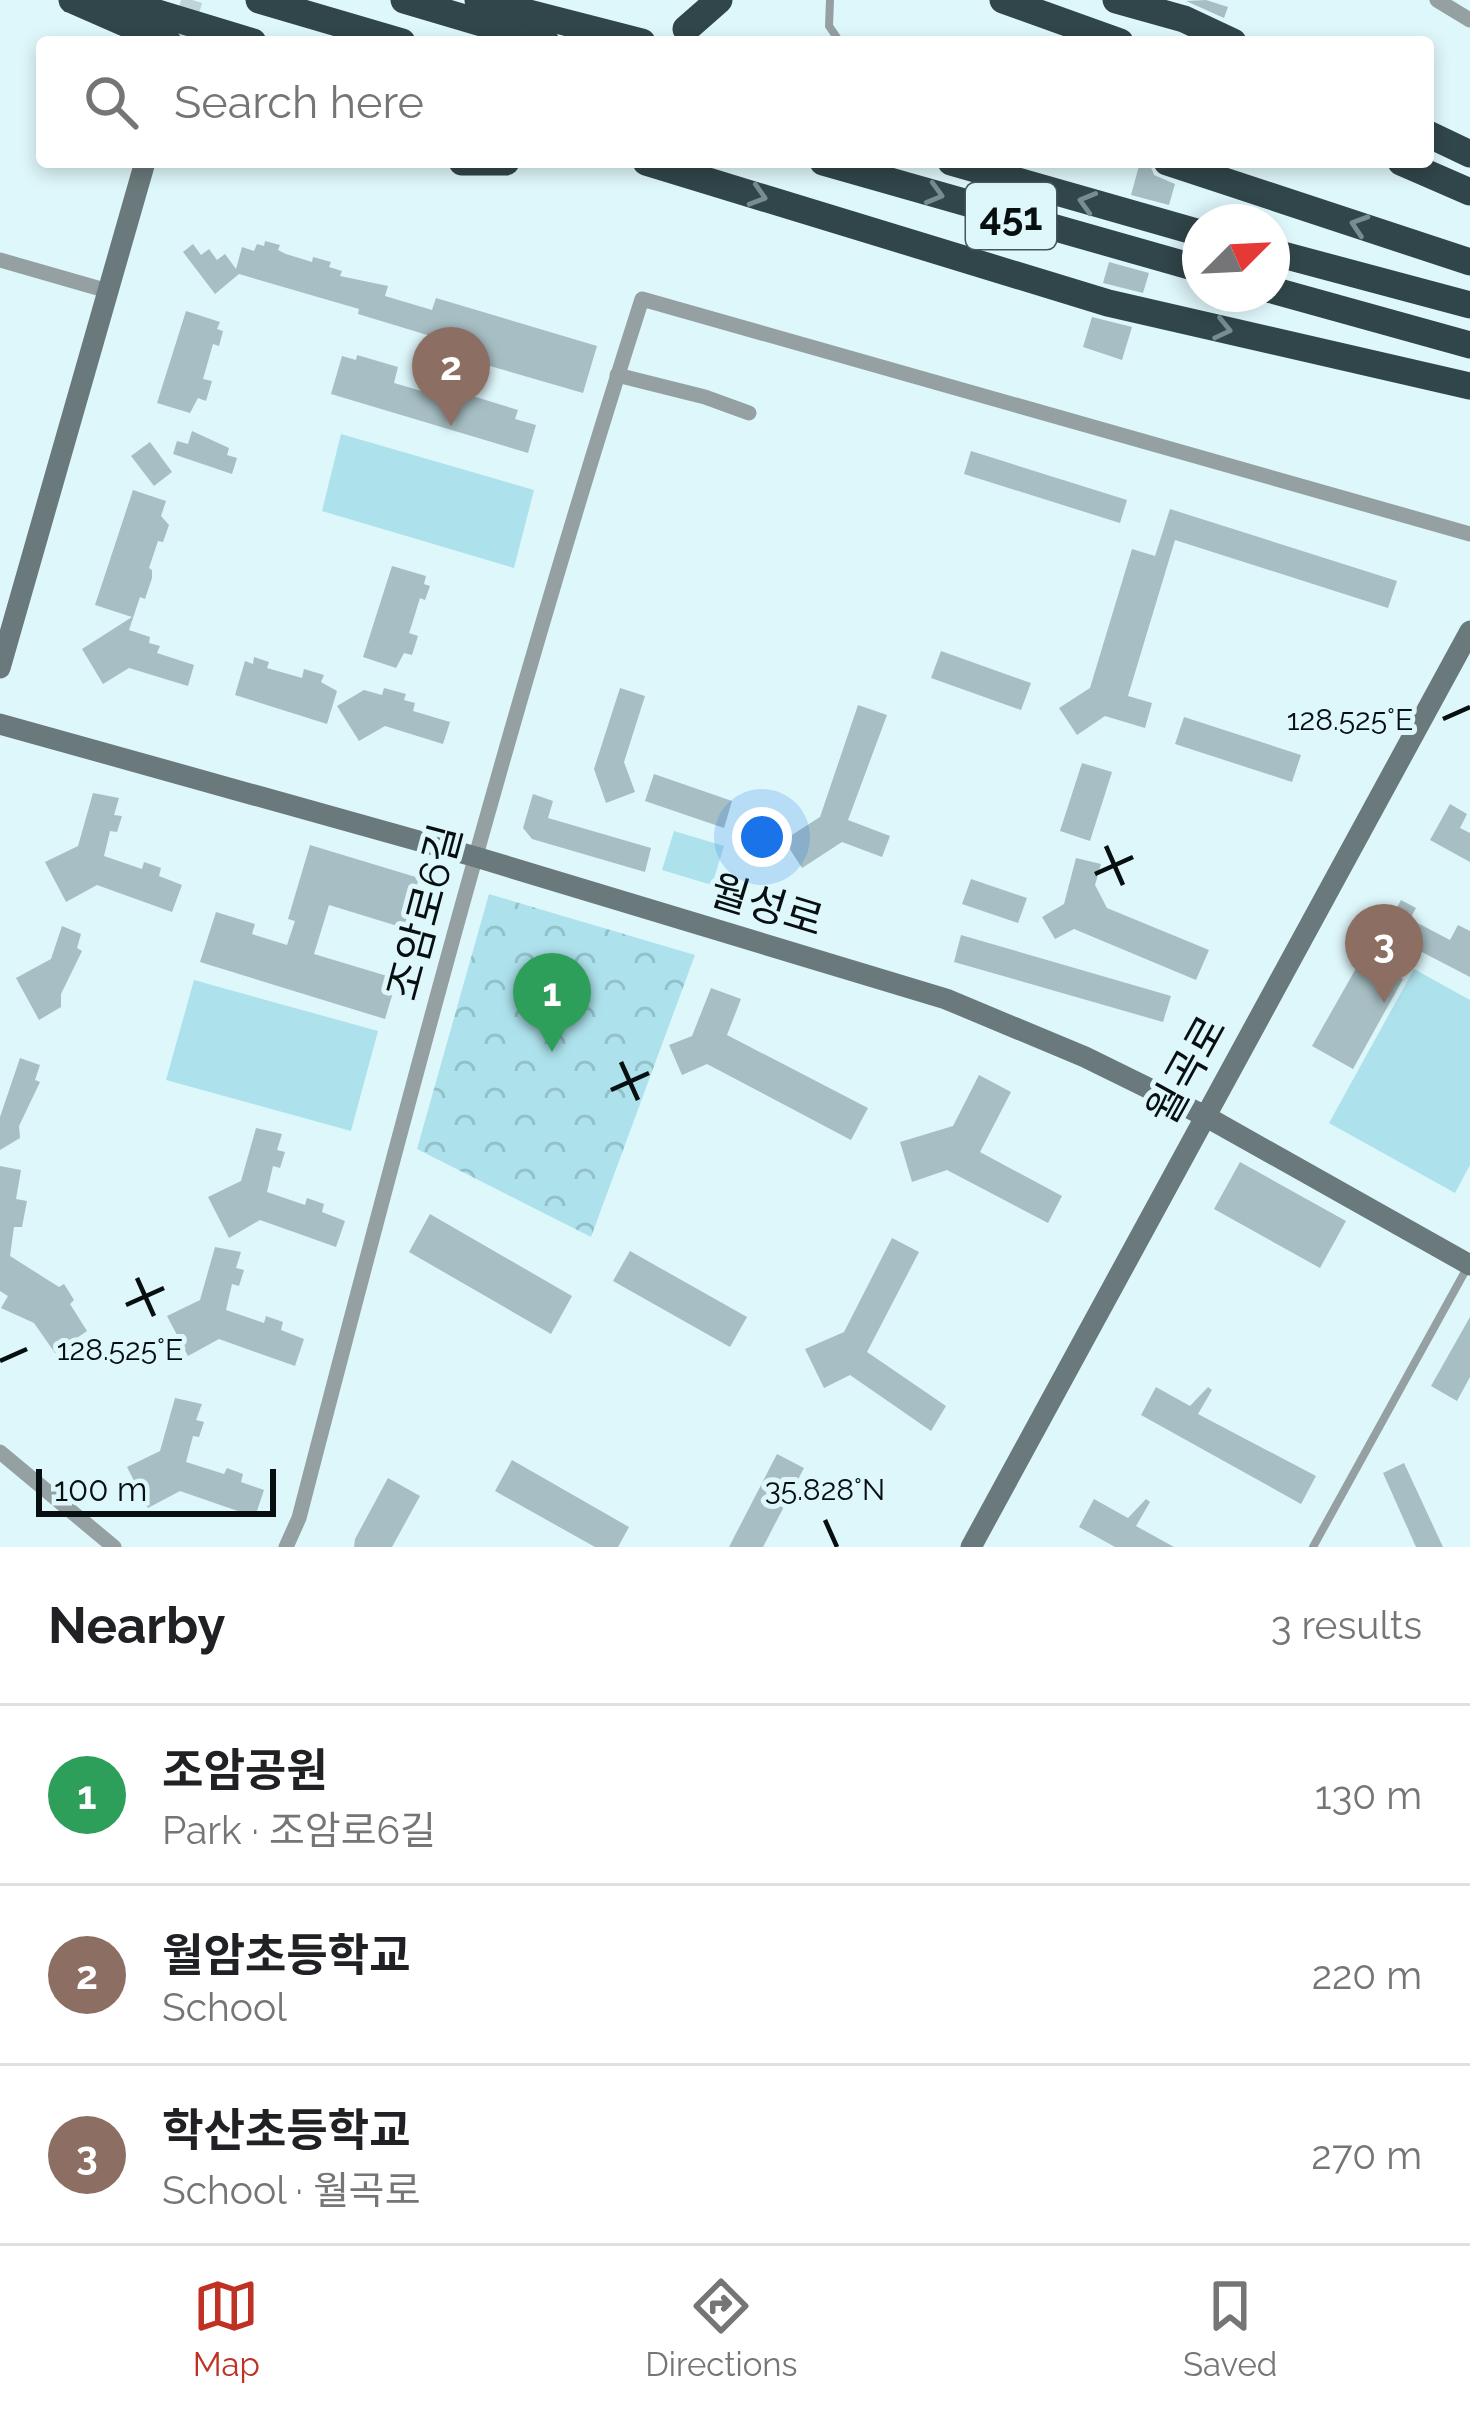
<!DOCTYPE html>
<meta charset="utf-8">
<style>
body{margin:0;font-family:Raleway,"Noto Sans KR",sans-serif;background:#f2f2f2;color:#202124}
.compass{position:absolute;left:1182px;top:204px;width:108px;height:108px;border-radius:50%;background:#fff;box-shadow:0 6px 18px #0003;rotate:66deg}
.scale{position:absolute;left:36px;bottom:30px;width:240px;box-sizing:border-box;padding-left:12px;border:6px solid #070f10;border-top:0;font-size:33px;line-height:42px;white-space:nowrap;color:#070f10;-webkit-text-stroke:9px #def7fb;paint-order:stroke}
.you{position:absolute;left:762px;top:837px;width:42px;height:42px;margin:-30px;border:9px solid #fff;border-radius:50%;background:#1a73e8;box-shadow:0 0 0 18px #1a73e833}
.badge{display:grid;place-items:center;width:78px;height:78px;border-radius:50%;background:#be3123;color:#fff;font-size:39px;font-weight:700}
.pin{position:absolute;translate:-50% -99px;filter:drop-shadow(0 3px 6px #0008)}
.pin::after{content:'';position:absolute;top:63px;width:42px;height:36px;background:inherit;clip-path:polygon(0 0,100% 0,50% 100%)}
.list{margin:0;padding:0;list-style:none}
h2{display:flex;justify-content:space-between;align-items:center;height:156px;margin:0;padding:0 48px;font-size:51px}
h2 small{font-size:39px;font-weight:400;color:#757577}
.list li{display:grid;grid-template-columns:78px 1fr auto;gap:36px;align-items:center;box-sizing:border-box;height:180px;padding:0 48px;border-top:3px solid #e0e0e0}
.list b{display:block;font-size:45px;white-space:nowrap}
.list p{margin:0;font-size:39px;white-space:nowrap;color:#757577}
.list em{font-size:39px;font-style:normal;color:#757577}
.icon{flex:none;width:66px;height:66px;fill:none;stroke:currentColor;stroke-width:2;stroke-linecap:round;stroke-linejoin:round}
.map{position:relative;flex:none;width:1470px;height:1547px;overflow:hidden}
.search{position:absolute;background:#fff;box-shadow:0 6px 18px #0003;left:36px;right:36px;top:36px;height:132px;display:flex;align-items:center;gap:30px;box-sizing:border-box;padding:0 42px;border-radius:12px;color:#757577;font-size:45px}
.sheet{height:696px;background:#fff}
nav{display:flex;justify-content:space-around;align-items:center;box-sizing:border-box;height:168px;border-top:3px solid #e0e0e0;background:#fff;font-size:33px;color:#757577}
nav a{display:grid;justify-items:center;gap:6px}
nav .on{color:#be3123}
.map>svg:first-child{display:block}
</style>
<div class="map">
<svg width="1470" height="1547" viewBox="0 0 1470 1547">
<defs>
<pattern id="park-crowns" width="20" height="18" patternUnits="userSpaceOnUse" patternTransform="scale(3)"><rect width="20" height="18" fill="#ade2ec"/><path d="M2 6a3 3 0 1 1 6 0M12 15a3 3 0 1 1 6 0" fill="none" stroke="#93c1c9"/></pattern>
</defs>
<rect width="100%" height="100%" fill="#def7fb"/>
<g fill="#ade2ec">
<polygon points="341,434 534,490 514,568 322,511"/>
<polygon points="674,831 724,846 712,885 662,870"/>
<polygon points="1414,969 1470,1000 1470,1165 1455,1193 1329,1123"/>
<polygon points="194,980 378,1031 351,1131 166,1080"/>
</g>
<polygon fill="url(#park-crowns)" points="489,894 695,955 591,1237 417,1149"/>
<g fill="#a7bfc4">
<polygon points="1206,0 1228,7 1224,18 1186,1"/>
<polygon points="1140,162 1149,162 1154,175 1175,184 1169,205 1131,195"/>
<polygon points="265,241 280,245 278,250 286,254 312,262 313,257 331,262 329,267 342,271 340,276 388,286 385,296 432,310 436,298 597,346 583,393 476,362 466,394 518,410 515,419 536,425 528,453 331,394 342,356 356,360 357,355 398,367 394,383 432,394 447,341 358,314 359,309 239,274 215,294 183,252 193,244 201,255 209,249 217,260 225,254 236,269 242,247 254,251 257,244 264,246"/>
<polygon points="1109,262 1149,273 1143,293 1103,283"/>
<polygon points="186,311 220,322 217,329 223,331 219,346 213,344 203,379 212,381 206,401 198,398 190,413 157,403"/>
<polygon points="1092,317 1132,327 1122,360 1083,347"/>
<polygon points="192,431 229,448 227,455 237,458 232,474 173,454 177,441 188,444"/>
<polygon points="150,442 172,472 154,486 131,456"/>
<polygon points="971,451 1127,500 1120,523 964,474"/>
<polygon points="133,490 166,501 161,516 169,525 163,542 158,541 149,568 152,570 152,578 145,599 140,597 129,630 150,637 149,643 160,646 157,653 194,665 188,686 129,668 103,684 82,649 132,617 95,605"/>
<polygon points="1170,509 1397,581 1388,608 1175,540 1128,696 1152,703 1145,728 1105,716 1077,735 1059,708 1090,688 1132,549 1155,556"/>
<polygon points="392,566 426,576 424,584 430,586 425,600 420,598 412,624 409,633 418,636 412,655 404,653 396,668 363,657"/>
<polygon points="941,651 1031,683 1021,710 931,678"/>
<polygon points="254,657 269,662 267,668 302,678 304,669 324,675 321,682 337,691 327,724 235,695 245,661 253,664"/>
<polygon points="384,688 406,694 404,700 415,703 413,711 450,722 443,744 385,726 359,741 337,706 364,690 382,695"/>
<polygon points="620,688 645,696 624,762 635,792 606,803 594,769"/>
<polygon points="858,705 887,715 848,820 890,836 882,857 842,842 802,868 784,840 820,817"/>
<polygon points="1184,717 1301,755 1292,782 1175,744"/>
<polygon points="1082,763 1112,772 1090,841 1060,831"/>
<polygon points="654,774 732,801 724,828 645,801"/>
<polygon points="93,793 119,798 114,815 122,816 117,832 110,831 104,856 142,869 144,862 161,868 159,876 182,885 172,912 97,885 66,902 45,862 78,846"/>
<polygon points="533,794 553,801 548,818 651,848 645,872 532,839 523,828"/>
<polygon points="1450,804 1467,814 1460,828 1470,833 1470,862 1430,840"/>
<polygon points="310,845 419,878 404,928 329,905 314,954 397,979 385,1019 200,962 216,912 255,924 252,934 287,945 295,921 288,919"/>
<polygon points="1076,858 1101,864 1095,885 1107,908 1209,950 1196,980 1074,929 1055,939 1042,917 1064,904"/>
<polygon points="971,879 1027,898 1018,923 962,904"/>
<polygon points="1401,900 1416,908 1410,919 1450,940 1458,925 1470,931 1470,977 1393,937 1402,920 1393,915"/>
<polygon points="62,926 81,934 77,948 82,951 61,994 61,1007 39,1020 16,978 51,959"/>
<polygon points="961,935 1171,996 1163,1022 954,962"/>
<polygon points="1363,956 1403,979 1353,1069 1312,1046"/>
<polygon points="711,988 741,999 727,1035 868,1108 851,1140 707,1064 682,1075 669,1045 692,1036"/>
<polygon points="20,1058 40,1065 35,1080 40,1082 19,1126 20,1138 0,1150 0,1117"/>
<polygon points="979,1075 1011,1092 980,1152 1062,1196 1048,1223 947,1170 912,1182 900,1142 953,1126"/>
<polygon points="256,1128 282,1134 277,1150 285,1152 280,1168 273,1166 267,1192 305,1205 307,1198 324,1204 322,1212 345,1221 336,1247 260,1220 229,1238 208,1197 241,1181"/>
<polygon points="1240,1162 1346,1221 1320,1268 1214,1209"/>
<polygon points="0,1166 21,1170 16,1199 27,1201 22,1227 14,1227 10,1256 59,1287 64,1284 74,1300 70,1304 87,1331 55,1353 34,1323 1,1308 8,1296 0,1291"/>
<polygon points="430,1214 572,1296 551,1334 409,1252"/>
<polygon points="892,1238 919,1252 867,1352 946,1406 931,1431 850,1375 824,1388 805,1349 844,1332"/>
<polygon points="215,1247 241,1252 236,1268 244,1270 239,1286 232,1284 226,1310 264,1323 266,1316 283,1322 281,1330 304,1339 295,1366 219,1339 188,1356 167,1316 200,1300"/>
<polygon points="630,1251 747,1317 730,1347 613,1281"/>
<polygon points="1470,1317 1470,1377 1457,1401 1431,1386"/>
<polygon points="1156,1387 1190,1406 1208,1387 1212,1390 1198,1414 1316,1476 1301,1504 1141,1415"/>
<polygon points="175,1398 202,1404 196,1420 204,1422 199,1437 193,1436 186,1462 224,1474 227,1468 243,1474 241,1482 264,1490 255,1517 180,1491 148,1508 127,1467 160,1451"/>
<polygon points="777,1454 804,1468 763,1547 729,1547"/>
<polygon points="512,1460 629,1527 618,1547 595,1547 495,1491"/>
<polygon points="1404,1463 1443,1547 1416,1547 1383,1473"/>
<polygon points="388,1478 420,1496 392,1547 354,1547 355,1539"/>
<polygon points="1094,1499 1128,1518 1146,1499 1150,1502 1136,1526 1174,1547 1115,1547 1079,1527"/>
</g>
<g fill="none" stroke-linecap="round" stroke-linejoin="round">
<polyline stroke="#bed4d8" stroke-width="21" stroke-dasharray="21 10" stroke-linecap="butt" points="180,42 192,0"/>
<g stroke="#95a0a2" stroke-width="8">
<polyline points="830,0 829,26 840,42"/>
<polyline points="1313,1547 1468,1266"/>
</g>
<g stroke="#95a0a2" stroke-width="15">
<polyline points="1437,0 1470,20"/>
<polyline points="0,260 108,291"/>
<polyline points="617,375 705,397 749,413"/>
<polyline points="0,1452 114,1547"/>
<path d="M 286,1547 L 299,1518 C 405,1110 513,701 642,299 L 1470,534"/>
</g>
<g stroke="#6a797b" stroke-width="21">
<polyline points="0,668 145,162"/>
<polyline points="0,724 476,857 946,999 1085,1057 1205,1116 1470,1265"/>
<polyline points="971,1547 1470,631"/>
</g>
<g stroke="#31464a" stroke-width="27">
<polyline points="72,0 168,42"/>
<polyline points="115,0 253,42"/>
<polyline points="259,0 402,42"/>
<polyline points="404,0 546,42"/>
<polyline points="478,0 642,42"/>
<polyline points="1003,0 1120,42"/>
<polyline points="1116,0 1184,19 1233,42"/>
<polyline points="686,29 719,0"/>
<polyline points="1428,134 1470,154"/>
<polyline points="462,162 506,162"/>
<polyline points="646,162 1108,303 1470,386"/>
<polyline points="823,162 1200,269"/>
<polyline points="951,162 1200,233"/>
<polyline points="1167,162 1470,262"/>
<polyline points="1401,162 1470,192"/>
<polyline points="1272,252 1470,305"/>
<polyline points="1272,290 1470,345"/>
</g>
</g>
<defs><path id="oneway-chevron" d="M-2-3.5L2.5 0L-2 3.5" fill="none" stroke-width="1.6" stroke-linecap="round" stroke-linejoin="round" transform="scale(3)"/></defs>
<g stroke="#768d91">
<use href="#oneway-chevron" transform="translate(935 194) rotate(16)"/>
<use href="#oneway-chevron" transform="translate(758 196) rotate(17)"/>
<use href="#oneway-chevron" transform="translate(1087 202) rotate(-164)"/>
<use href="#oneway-chevron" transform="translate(1359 225) rotate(-162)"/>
<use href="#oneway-chevron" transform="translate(1223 329) rotate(13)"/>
</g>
<path fill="none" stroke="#070f10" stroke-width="4.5" d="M 1443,719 L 1470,707M 1106,846 L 1123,885M 1095,874 L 1133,857M 621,1062 L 638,1100M 611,1090 L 649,1073M 137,1278 L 154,1316M 126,1305 L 164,1288M 0,1361 L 27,1349M 825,1520 L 837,1547"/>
<g text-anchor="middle" stroke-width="10" stroke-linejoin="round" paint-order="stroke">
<rect fill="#def7fb" stroke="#485556" stroke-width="3" x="966" y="183" width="90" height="66" rx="9"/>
<g font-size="39" font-weight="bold" fill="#070f10">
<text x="1011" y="230">451</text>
</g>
<g font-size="42" fill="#070f10" stroke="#def7fb">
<text transform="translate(767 905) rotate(17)" y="15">월성로</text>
<text transform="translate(424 912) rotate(-75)" y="15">조암로6길</text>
<text transform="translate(1186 1070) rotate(-61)" y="15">월곡로</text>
</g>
</g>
<g font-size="30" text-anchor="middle" fill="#070f10" stroke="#def7fb" stroke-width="10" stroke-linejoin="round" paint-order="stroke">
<text x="1350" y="730">128.525°E</text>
<text x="120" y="1360">128.525°E</text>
<text x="825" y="1500">35.828°N</text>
</g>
</svg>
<svg class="compass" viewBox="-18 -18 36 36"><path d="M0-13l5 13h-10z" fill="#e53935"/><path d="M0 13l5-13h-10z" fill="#757577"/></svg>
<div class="scale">100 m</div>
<div class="you"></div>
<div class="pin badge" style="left:552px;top:1052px;background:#2e9e5b">1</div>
<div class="pin badge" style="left:451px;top:426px;background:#8d6e63">2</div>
<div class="pin badge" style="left:1384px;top:1003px;background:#8d6e63">3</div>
<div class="search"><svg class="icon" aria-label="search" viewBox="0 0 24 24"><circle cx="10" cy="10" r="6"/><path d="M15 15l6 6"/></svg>Search here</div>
</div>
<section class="sheet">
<h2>Nearby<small>3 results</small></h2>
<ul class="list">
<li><span class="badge" style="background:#2e9e5b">1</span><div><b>조암공원</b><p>Park · 조암로6길</p></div><em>130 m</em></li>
<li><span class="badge" style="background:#8d6e63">2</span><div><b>월암초등학교</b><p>School</p></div><em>220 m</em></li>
<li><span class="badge" style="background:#8d6e63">3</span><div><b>학산초등학교</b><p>School · 월곡로</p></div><em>270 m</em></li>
</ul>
</section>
<nav>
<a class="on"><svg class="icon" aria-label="map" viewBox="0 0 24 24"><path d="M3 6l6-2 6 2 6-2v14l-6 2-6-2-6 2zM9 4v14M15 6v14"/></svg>Map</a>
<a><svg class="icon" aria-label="directions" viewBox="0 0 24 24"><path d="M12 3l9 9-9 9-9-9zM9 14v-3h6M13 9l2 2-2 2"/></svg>Directions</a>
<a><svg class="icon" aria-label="saved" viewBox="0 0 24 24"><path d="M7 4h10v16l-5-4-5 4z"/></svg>Saved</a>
</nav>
